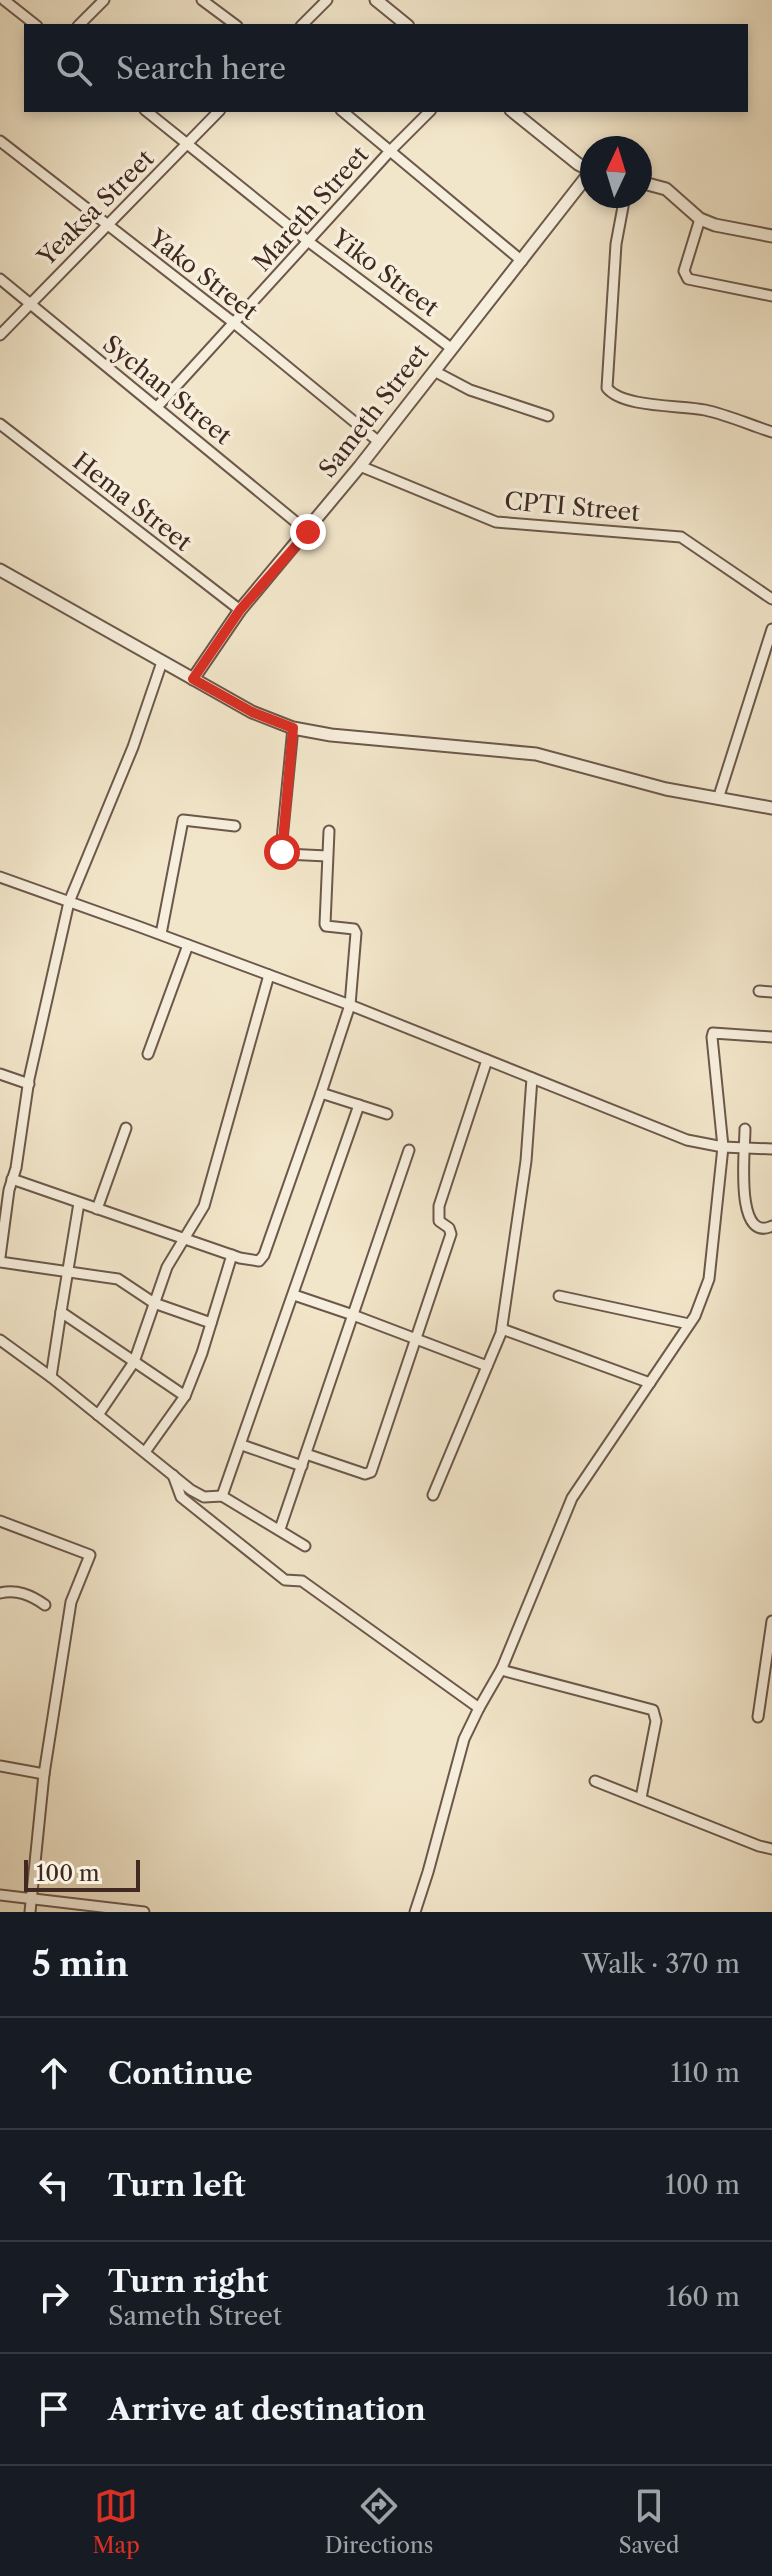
<!DOCTYPE html>
<meta charset="utf-8">
<style>
body{margin:0;font-family:"Libre Caslon Text",serif;background:#242831;color:#f1f3f6}
.compass{position:absolute;left:580px;top:136px;width:72px;height:72px;border-radius:50%;background:#171b24;box-shadow:0 4px 12px #0003;rotate:4deg}
.scale{position:absolute;left:24px;bottom:20px;width:116px;box-sizing:border-box;padding-left:8px;border:4px solid #402921;border-top:0;font-size:22px;line-height:28px;white-space:nowrap;color:#402921;-webkit-text-stroke:6px #f7efdd;paint-order:stroke}
.stop{position:absolute;width:24px;height:24px;margin:-18px;border:6px solid #d93025;border-radius:50%;background:#fff}
.stop.end{background:#d93025;border-color:#fff;box-shadow:0 2px 8px #0008}
.list{margin:0;padding:0;list-style:none}
h2{display:flex;justify-content:space-between;align-items:center;height:104px;margin:0;padding:0 32px;font-size:34px}
h2 small{font-size:26px;font-weight:400;color:#9ea1a6}
.list li{display:grid;grid-template-columns:52px 1fr auto;gap:24px;align-items:center;box-sizing:border-box;height:112px;padding:0 32px;border-top:2px solid #363941}
.list b{display:block;font-size:30px;white-space:nowrap}
.list p{margin:0;font-size:26px;white-space:nowrap;color:#9ea1a6}
.list em{font-size:26px;font-style:normal;color:#9ea1a6}
.icon{flex:none;width:44px;height:44px;fill:none;stroke:currentColor;stroke-width:2;stroke-linecap:round;stroke-linejoin:round}
.map{position:relative;flex:none;width:772px;height:1912px;overflow:hidden}
.search{position:absolute;background:#171b24;box-shadow:0 4px 12px #0003;left:24px;right:24px;top:24px;height:88px;display:flex;align-items:center;gap:20px;box-sizing:border-box;padding:0 28px;border-radius:0px;color:#9ea1a6;font-size:30px}
.sheet{height:552px;background:#171b24}
nav{display:flex;justify-content:space-around;align-items:center;box-sizing:border-box;height:112px;border-top:2px solid #363941;background:#171b24;font-size:22px;color:#9ea1a6}
nav a{display:grid;justify-items:center;gap:4px}
nav .on{color:#d93025}
.map>svg:first-child{display:block}
</style>
<div class="map">
<svg width="772" height="1912" viewBox="0 0 772 1912">
<rect width="100%" height="100%" fill="#f2e6ca"/>
<filter id="stains"><feTurbulence type="fractalNoise" baseFrequency=".0025" numOctaves="4"/><feColorMatrix values="0 0 0 0 .2 0 0 0 0 .09 0 0 0 0 .02 0 0 0 .5 -.17"/></filter>
<radialGradient id="worn" r=".72"><stop offset=".6" stop-color="#630" stop-opacity="0"/><stop offset="1" stop-color="#630" stop-opacity=".3"/></radialGradient>
<g fill="none" stroke-linecap="round" stroke-linejoin="round">
<defs>
<g id="minor">
<polyline points="4,0 37,26"/>
<polyline points="202,0 237,26"/>
<polyline points="78,26 104,0"/>
<polyline points="301,26 327,0"/>
<polyline points="145,110 309,242 451,348"/>
<polyline points="341,110 522,261"/>
<polyline points="0,141 234,323 379,442"/>
<path d="M 625,196 L 616,244 L 607,388 C 623,408 681,405 705,410 C 728,415 750,425 772,432"/>
<polyline points="700,219 684,271 688,279 772,296"/>
<polyline points="0,279 308,532"/>
<polyline points="0,335 220,110"/>
<polyline points="434,371 470,390 548,416"/>
<polyline points="157,407 390,151 431,110"/>
<polyline points="0,424 240,610"/>
<polyline points="360,466 496,522 681,537 772,599"/>
<polyline points="293,728 281,850 285,854 327,856"/>
<polyline points="718,799 772,629"/>
<polyline points="329,831 325,924 326,926 354,929 356,933 350,1005 321,1093 387,1114"/>
<polyline points="0,877 140,927 350,1005 687,1140 723,1147 772,1149"/>
<polyline points="161,934 183,820 235,826"/>
<polyline points="759,991 772,992"/>
<polyline points="148,1054 188,945"/>
<polyline points="0,1074 29,1084"/>
<path d="M 745,1129 C 745,1149 734,1244 772,1226"/>
<polyline points="12,1179 240,1258 259,1261 264,1255 321,1093"/>
<polyline points="97,1209 126,1128"/>
<polyline points="0,1257 9,1190 16,1168 29,1079 69,902 133,747 162,662"/>
<polyline points="0,1262 118,1279 154,1303 211,1323"/>
<polyline points="294,1295 353,1315 487,1366"/>
<polyline points="559,1296 689,1324"/>
<polyline points="61,1312 79,1203"/>
<polyline points="502,1329 650,1383"/>
<polyline points="0,1340 51,1377 191,1490 204,1497 222,1496 305,1546"/>
<polyline points="51,1377 61,1312 185,1396"/>
<polyline points="98,1415 134,1362 167,1267 204,1206 269,975"/>
<polyline points="242,1445 302,1466"/>
<polyline points="145,1452 185,1396 202,1353 232,1255"/>
<polyline points="306,1454 365,1474 371,1472 451,1234 449,1228 439,1221 439,1206 487,1060"/>
<polyline points="173,1475 181,1497 285,1580 302,1581 479,1708 502,1668"/>
<polyline points="433,1495 501,1333 526,1161 532,1078"/>
<polyline points="222,1496 359,1105"/>
<polyline points="0,1521 90,1555 71,1602 44,1774 30,1912"/>
<polyline points="280,1529 409,1150"/>
<path d="M 0,1593 C 17,1589 31,1595 45,1605"/>
<polyline points="758,1717 772,1621"/>
<polyline points="0,1766 44,1774"/>
<polyline points="595,1781 759,1846 772,1849"/>
<polyline points="641,1798 656,1721 653,1710 505,1671 502,1668 572,1498 695,1316 709,1279 723,1147 712,1037 713,1033 772,1037"/>
<polyline points="0,1895 144,1912"/>
<polyline points="415,1912 428,1872 464,1739 479,1708"/>
</g>
<g id="tertiary">
<polyline points="376,0 408,26"/>
<polyline points="511,110 578,164 592,171"/>
<polyline points="640,182 666,189 700,219 715,225 772,236"/>
<polyline points="0,570 252,712 293,728 331,735 536,754 666,789 772,808"/>
<polyline points="193,679 240,610 360,466 591,171"/>
</g>
</defs>
<use href="#minor" stroke="#6c584b" stroke-width="13"/>
<use href="#tertiary" stroke="#6c584b" stroke-width="15"/>
<use href="#minor" stroke="#f7efdd" stroke-width="9"/>
<use href="#tertiary" stroke="#f7efdd" stroke-width="11"/>
</g>
<g fill="none" stroke-linecap="round" stroke-linejoin="round">
<polyline stroke="#d93025" stroke-width="10" points="282,852 293,728 252,712 193,679 240,610 308,532"/>
</g>
<g text-anchor="middle" stroke-width="7" stroke-linejoin="round" paint-order="stroke">
<g font-size="24" fill="#402921" stroke="#f7efdd">
<text transform="translate(96 208) rotate(-45)" y="8">Yeaksa Street</text>
<text transform="translate(311 209) rotate(-48)" y="8">Mareth Street</text>
<text transform="translate(385 273) rotate(37)" y="8">Yiko Street</text>
<text transform="translate(203 275) rotate(38)" y="8">Yako Street</text>
<text transform="translate(167 390) rotate(39)" y="8">Sychan Street</text>
<text transform="translate(374 411) rotate(-52)" y="8">Sameth Street</text>
<text transform="translate(132 502) rotate(38)" y="8">Hema Street</text>
<text transform="translate(572 507) rotate(5)" y="8">CPTI Street</text>
</g>
</g>
<rect width="100%" height="100%" filter="url(#stains)"/>
<rect width="100%" height="100%" fill="url(#worn)"/>
</svg>
<svg class="compass" viewBox="-18 -18 36 36"><path d="M0-13l5 13h-10z" fill="#e53935"/><path d="M0 13l5-13h-10z" fill="#9ea1a6"/></svg>
<div class="scale">100 m</div>
<div class="stop" style="left:282px;top:852px"></div>
<div class="stop end" style="left:308px;top:532px"></div>
<div class="search"><svg class="icon" aria-label="search" viewBox="0 0 24 24"><circle cx="10" cy="10" r="6"/><path d="M15 15l6 6"/></svg>Search here</div>
</div>
<section class="sheet">
<h2>5 min<small>Walk · 370 m</small></h2>
<ul class="list">
<li><svg class="icon" aria-label="ahead" viewBox="0 0 24 24"><path d="M12 20V5M6 11l6-6 6 6"/></svg><div><b>Continue</b></div><em>110 m</em></li>
<li><svg class="icon" aria-label="left" viewBox="0 0 24 24"><path d="M17 20v-9H6M10 6l-5 5 5 5"/></svg><div><b>Turn left</b></div><em>100 m</em></li>
<li><svg class="icon" aria-label="right" viewBox="0 0 24 24"><path d="M7 20v-9h11M14 6l5 5-5 5"/></svg><div><b>Turn right</b><p>Sameth Street</p></div><em>160 m</em></li>
<li><svg class="icon" aria-label="arrive" viewBox="0 0 24 24"><path d="M6 21V4h12l-3 4 3 4H6"/></svg><div><b>Arrive at destination</b></div></li>
</ul>
</section>
<nav>
<a class="on"><svg class="icon" aria-label="map" viewBox="0 0 24 24"><path d="M3 6l6-2 6 2 6-2v14l-6 2-6-2-6 2zM9 4v14M15 6v14"/></svg>Map</a>
<a><svg class="icon" aria-label="directions" viewBox="0 0 24 24"><path d="M12 3l9 9-9 9-9-9zM9 14v-3h6M13 9l2 2-2 2"/></svg>Directions</a>
<a><svg class="icon" aria-label="saved" viewBox="0 0 24 24"><path d="M7 4h10v16l-5-4-5 4z"/></svg>Saved</a>
</nav>
